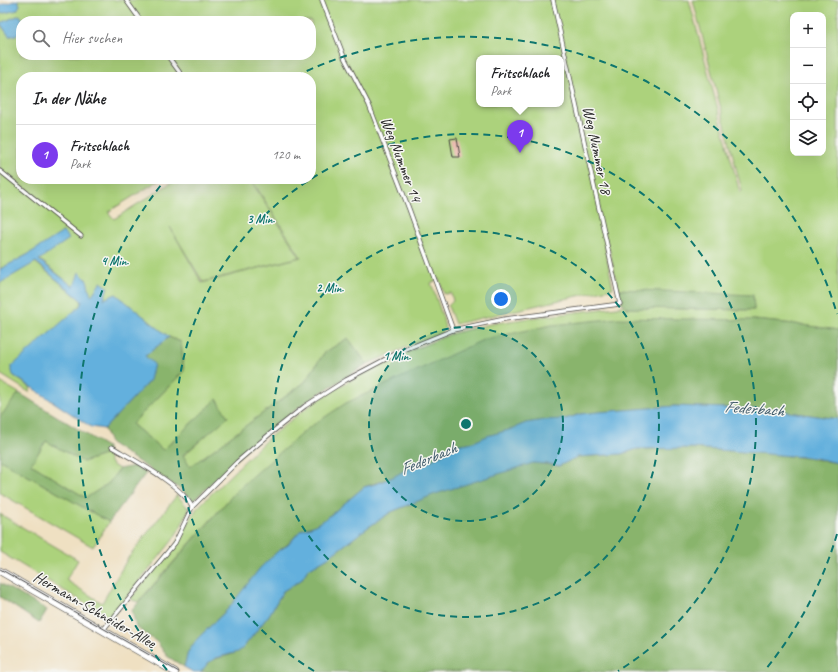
<!DOCTYPE html>
<html lang="de">
<meta charset="utf-8">
<style>
body{margin:0;font-family:Caveat,sans-serif;background:#f6f6f6;color:#202124}
.controls{position:absolute;right:12px;top:12px;display:grid;overflow:hidden;border-radius:8px;box-shadow:0 4px 16px #0002}
.controls button{width:36px;height:36px;display:grid;place-items:center;padding:0;border:0;border-bottom:1px solid #e0e0e0;background:#fff;color:#202124;font:20px sans-serif}
.you{position:absolute;left:501px;top:299px;width:14px;height:14px;margin:-10px;border:3px solid #fff;border-radius:50%;background:#1a73e8;box-shadow:0 0 0 6px #1a73e833}
.badge{display:grid;place-items:center;width:26px;height:26px;border-radius:50%;background:#7c3aed;color:#fff;font-size:13px;font-weight:700}
.pin{position:absolute;translate:-50% -33px;filter:drop-shadow(0 1px 2px #0008)}
.pin::after{content:'';position:absolute;top:21px;width:14px;height:12px;background:inherit;clip-path:polygon(0 0,100% 0,50% 100%)}
.popup{position:absolute;left:476px;top:55px;width:88px;height:52px;box-sizing:border-box;display:grid;place-content:center;border-radius:8px;background:#fff;filter:drop-shadow(0 1px 3px #0005);font-size:13px;white-space:nowrap;color:#757577}
.popup b{font-size:15px;color:#202124}
.popup::after{content:'';position:absolute;left:50%;top:100%;margin-left:-8px;border:8px solid transparent;border-top-color:#fff}
.list{margin:0;padding:0;list-style:none}
h2{display:flex;justify-content:space-between;align-items:center;height:52px;margin:0;padding:0 16px;font-size:17px}
h2 small{font-size:13px;font-weight:400;color:#757577}
.list li{display:grid;grid-template-columns:26px 1fr auto;gap:12px;align-items:center;box-sizing:border-box;height:60px;padding:0 16px;border-top:1px solid #e0e0e0}
.list b{display:block;font-size:15px;white-space:nowrap}
.list p{margin:0;font-size:13px;white-space:nowrap;color:#757577}
.list em{font-size:13px;font-style:normal;color:#757577}
.icon{flex:none;width:22px;height:22px;fill:none;stroke:currentColor;stroke-width:2;stroke-linecap:round;stroke-linejoin:round}
.map{position:relative;flex:none;width:838px;height:672px;overflow:hidden}
.search{position:absolute;background:#fff;box-shadow:0 4px 16px #0002;left:16px;top:16px;width:300px;height:44px;display:flex;align-items:center;gap:10px;box-sizing:border-box;padding:0 14px;border-radius:16px;color:#757577;font-size:15px}
.panel{position:absolute;background:#fff;box-shadow:0 4px 16px #0002;left:16px;top:72px;width:300px;height:112px;border-radius:16px}
.map>svg:first-child{display:block}
</style>
<div class="map">
<svg width="838" height="672" viewBox="0 0 838 672">
<rect width="100%" height="100%" fill="#f6f6f2"/>
<filter id="ink" filterUnits="userSpaceOnUse"><feTurbulence type="fractalNoise" baseFrequency=".025" numOctaves="2"/><feDisplacementMap in="SourceGraphic" scale="8" xChannelSelector="R" yChannelSelector="G"/><feConvolveMatrix kernelMatrix="1 2 1 2 8 2 1 2 1" color-interpolation-filters="sRGB"/></filter>
<filter id="wash" filterUnits="userSpaceOnUse"><feTurbulence type="fractalNoise" baseFrequency=".012" numOctaves="4" result="noise"/><feDisplacementMap in="SourceGraphic" scale="16" xChannelSelector="R" yChannelSelector="G"/><feGaussianBlur stdDeviation="0.9" result="paint"/><feColorMatrix in="noise" values="0 0 0 0 0 0 0 0 0 0 0 0 0 0 0 0 0 1.4 0 .05"/><feComposite in="paint" operator="in"/></filter>
<g filter="url(#wash)">
<rect width="100%" height="100%" fill="#efe0c2"/>
<g fill="#acd27c" stroke="#6c7e54" fill-rule="evenodd">
<path d="M 18,0 L 689,0 L 740,193 L 742,191 L 693,0 L 838,0 L 838,330 L 795,324 L 754,320 L 485,339 L 465,349 L 238,489 L 138,602 L 130,599 L 176,545 L 184,529 L 197,508 L 267,439 L 309,406 L 340,386 L 384,362 L 451,334 L 490,324 L 530,318 L 617,307 L 624,305 L 627,308 L 754,310 L 753,296 L 618,289 L 609,248 L 605,248 L 613,288 L 455,324 L 448,306 L 453,301 L 451,293 L 444,294 L 439,279 L 431,283 L 443,318 L 445,328 L 441,333 L 367,364 L 348,338 L 324,353 L 305,382 L 190,467 L 183,456 L 227,417 L 217,399 L 163,450 L 132,424 L 184,371 L 181,342 L 169,337 L 116,294 L 104,300 L 101,282 L 91,297 L 87,280 L 79,272 L 74,287 L 39,259 L 69,239 L 62,231 L 63,233 L 27,255 L 0,269 L 0,24 L 9,36 L 13,36 L 21,33 L 21,55 L 311,55 L 311,21 L 36,21 L 35,17 L 22,19 L 20,15 L 0,23 L 0,14 L 17,10 L 20,5 ZM 793,15 L 823,15 L 823,153 L 793,153 ZM 479,58 L 561,58 L 561,104 L 479,104 ZM 21,77 L 311,77 L 311,179 L 251,179 L 301,257 L 202,283 L 170,227 L 203,282 L 300,257 L 250,179 L 177,179 L 114,219 L 108,212 L 161,179 L 21,179 L 21,95 L 19,93 L 21,91 Z"/>
<polygon points="35,262 82,301 80,306 13,375 31,388 29,392 0,374 0,283"/>
<polygon points="0,382 19,393 0,417"/>
<polygon points="46,441 83,462 107,454 111,464 119,469 109,483 86,498 31,464"/>
<polygon points="0,460 109,522 93,547 0,493"/>
<polygon points="177,495 189,509 180,528 172,541 110,618 0,552 0,514 78,560 66,580 102,603 128,558"/>
</g>
<g fill="#89b46c" stroke="#5a704c">
<polygon points="618,289 753,295 754,310 627,308 622,303"/>
<polygon points="619,318 754,320 795,324 838,330 838,419 775,410 675,406 581,414 565,419 545,420 526,423 509,430 487,436 474,442 456,445 446,452 428,462 411,467 393,477 364,487 327,518 313,526 301,530 287,545 278,551 228,609 198,638 188,652 184,667 167,656 157,642 136,627 132,610 238,489 307,429 346,403 485,339 552,325"/>
<polygon points="169,337 181,342 184,371 132,424 163,450 217,399 228,417 183,455 190,467 305,382 324,353 348,338 367,364 307,401 253,443 193,501 180,489 110,443 104,429 150,380 145,356"/>
<polygon points="19,393 107,447 107,454 83,462 46,441 31,464 86,498 109,483 119,469 135,466 146,473 109,522 0,460 0,417"/>
<path d="M 693,448 C 741,452 790,454 838,463 L 838,672 L 201,672 C 209,654 231,659 243,648 L 269,615 L 283,591 L 301,580 L 308,569 L 330,556 L 367,528 L 391,512 L 435,494 L 533,463 L 559,466 L 577,457 L 621,454 L 637,449 Z"/>
<polygon points="0,583 47,610 39,623 0,597"/>
</g>
<g fill="#64b0dd" stroke="#486e84">
<polygon points="18,0 20,5 17,10 0,14 0,5"/>
<polygon points="20,15 22,19 33,16 36,21 21,21 21,33 12,36 9,36 0,23"/>
<polygon points="63,232 69,239 39,260 74,287 79,272 87,280 91,296 101,282 108,287 104,299 116,294 169,337 145,356 154,364 150,380 104,429 91,427 13,375 11,367 80,306 82,301 36,262 0,283 0,269 27,255"/>
<polygon points="675,406 775,410 838,419 838,463 815,458 768,454 693,448 637,449 621,454 577,457 559,466 550,464 533,463 435,494 391,512 367,528 330,556 308,569 301,580 283,591 269,615 243,648 238,652 216,658 208,663 201,672 193,672 184,667 188,652 198,638 228,609 260,568 278,551 288,545 301,530 313,526 327,518 364,487 375,484 393,477 411,467 428,462 446,452 456,445 474,442 487,436 509,430 526,423 545,420 565,419 581,414 598,412"/>
</g>
<g id="blocks">
<polygon fill="#e8b4a9" points="457,138 460,157 453,157 450,139"/>
</g>
</g>
<g filter="url(#ink)">
<use href="#blocks" fill-opacity="0" stroke="#484642" stroke-width="1"/>
<g fill="none" stroke-linecap="round" stroke-linejoin="round">
<defs>
<g id="lane">
<polyline points="126,0 141,21"/>
<polyline points="322,0 344,57 369,105 409,209 453,330"/>
<polyline points="167,55 183,77"/>
<polyline points="0,171 81,236"/>
<polyline points="192,507 237,462 271,433 305,406 346,380 399,352 453,330 505,319 620,304 553,0"/>
<path d="M 103,630 L 175,543 L 192,507 C 182,485 134,460 112,447"/>
</g>
<polyline id="street" points="0,571 175,672"/>
</defs>
<use href="#lane" stroke="#484642" stroke-width="5"/>
<use href="#street" stroke="#484642" stroke-width="8"/>
<use href="#lane" stroke="#fff" stroke-width="3.5"/>
<use href="#street" stroke="#fff" stroke-width="7"/>
<polyline stroke="#2b2b2b" stroke-width="1" points="0,569 179,672"/>
</g>
</g>
<circle cx="466" cy="424" r="97" fill="#0f766e" fill-opacity=".12"/>
<g fill="none" stroke="#0f766e" stroke-width="2" stroke-dasharray="7 5">
<circle cx="466" cy="424" r="97"/>
<circle cx="466" cy="424" r="193"/>
<path d="M314 671A290 290 0 1 1 618 671"/>
<path d="M837 534A387 387 0 0 1 765 670M167 670A387 387 0 0 1 165 180M296 76A387 387 0 0 1 837 314"/>
</g>
<g text-anchor="middle" stroke-width="3" stroke-linejoin="round" paint-order="stroke">
<g font-size="16" fill="#2b2b2b" stroke="#f6f6f2">
<text transform="translate(598 150) rotate(78)" y="6">Weg Nummer 18</text>
<text transform="translate(402 159) rotate(69)" y="6">Weg Nummer 14</text>
<text transform="translate(95 609) rotate(30)" y="6">Hermann-Schneider-Allee</text>
</g>
<g font-size="17" font-style="italic" fill="#3f5a69" stroke="#f6f6f2">
<text transform="translate(754 408) rotate(4)" y="6">Federbach</text>
<text transform="translate(428 458) rotate(-23)" y="6">Federbach</text>
</g>
</g>
<circle cx="466" cy="424" r="6" fill="#0f766e" stroke="#f6f6f2" stroke-width="2"/>
<g font-size="12" text-anchor="middle" font-weight="bold" fill="#0f766e" stroke="#f6f6f2" stroke-width="3" stroke-linejoin="round" paint-order="stroke">
<text x="261" y="223">3 Min.</text>
<text x="115" y="265">4 Min.</text>
<text x="330" y="292">2 Min.</text>
<text x="397" y="360">1 Min.</text>
</g>
</svg>
<div class="controls">
<button>+</button>
<button>−</button>
<button><svg class="icon" aria-label="locate" viewBox="0 0 24 24"><circle cx="12" cy="12" r="6"/><path d="M12 2v4M12 18v4M2 12h4M18 12h4"/></svg></button>
<button><svg class="icon" aria-label="layers" viewBox="0 0 24 24"><path d="M12 4l9 5-9 5-9-5zM3 14l9 5 9-5"/></svg></button>
</div>
<div class="you"></div>
<div class="pin badge" style="left:520px;top:153px">1</div>
<div class="popup"><b>Fritschlach</b>Park</div>
<div class="search"><svg class="icon" aria-label="search" viewBox="0 0 24 24"><circle cx="10" cy="10" r="6"/><path d="M15 15l6 6"/></svg>Hier suchen</div>
<section class="panel">
<h2>In der Nähe<small></small></h2>
<ul class="list">
<li><span class="badge">1</span><div><b>Fritschlach</b><p>Park</p></div><em>120 m</em></li>
</ul>
</section>
</div>
